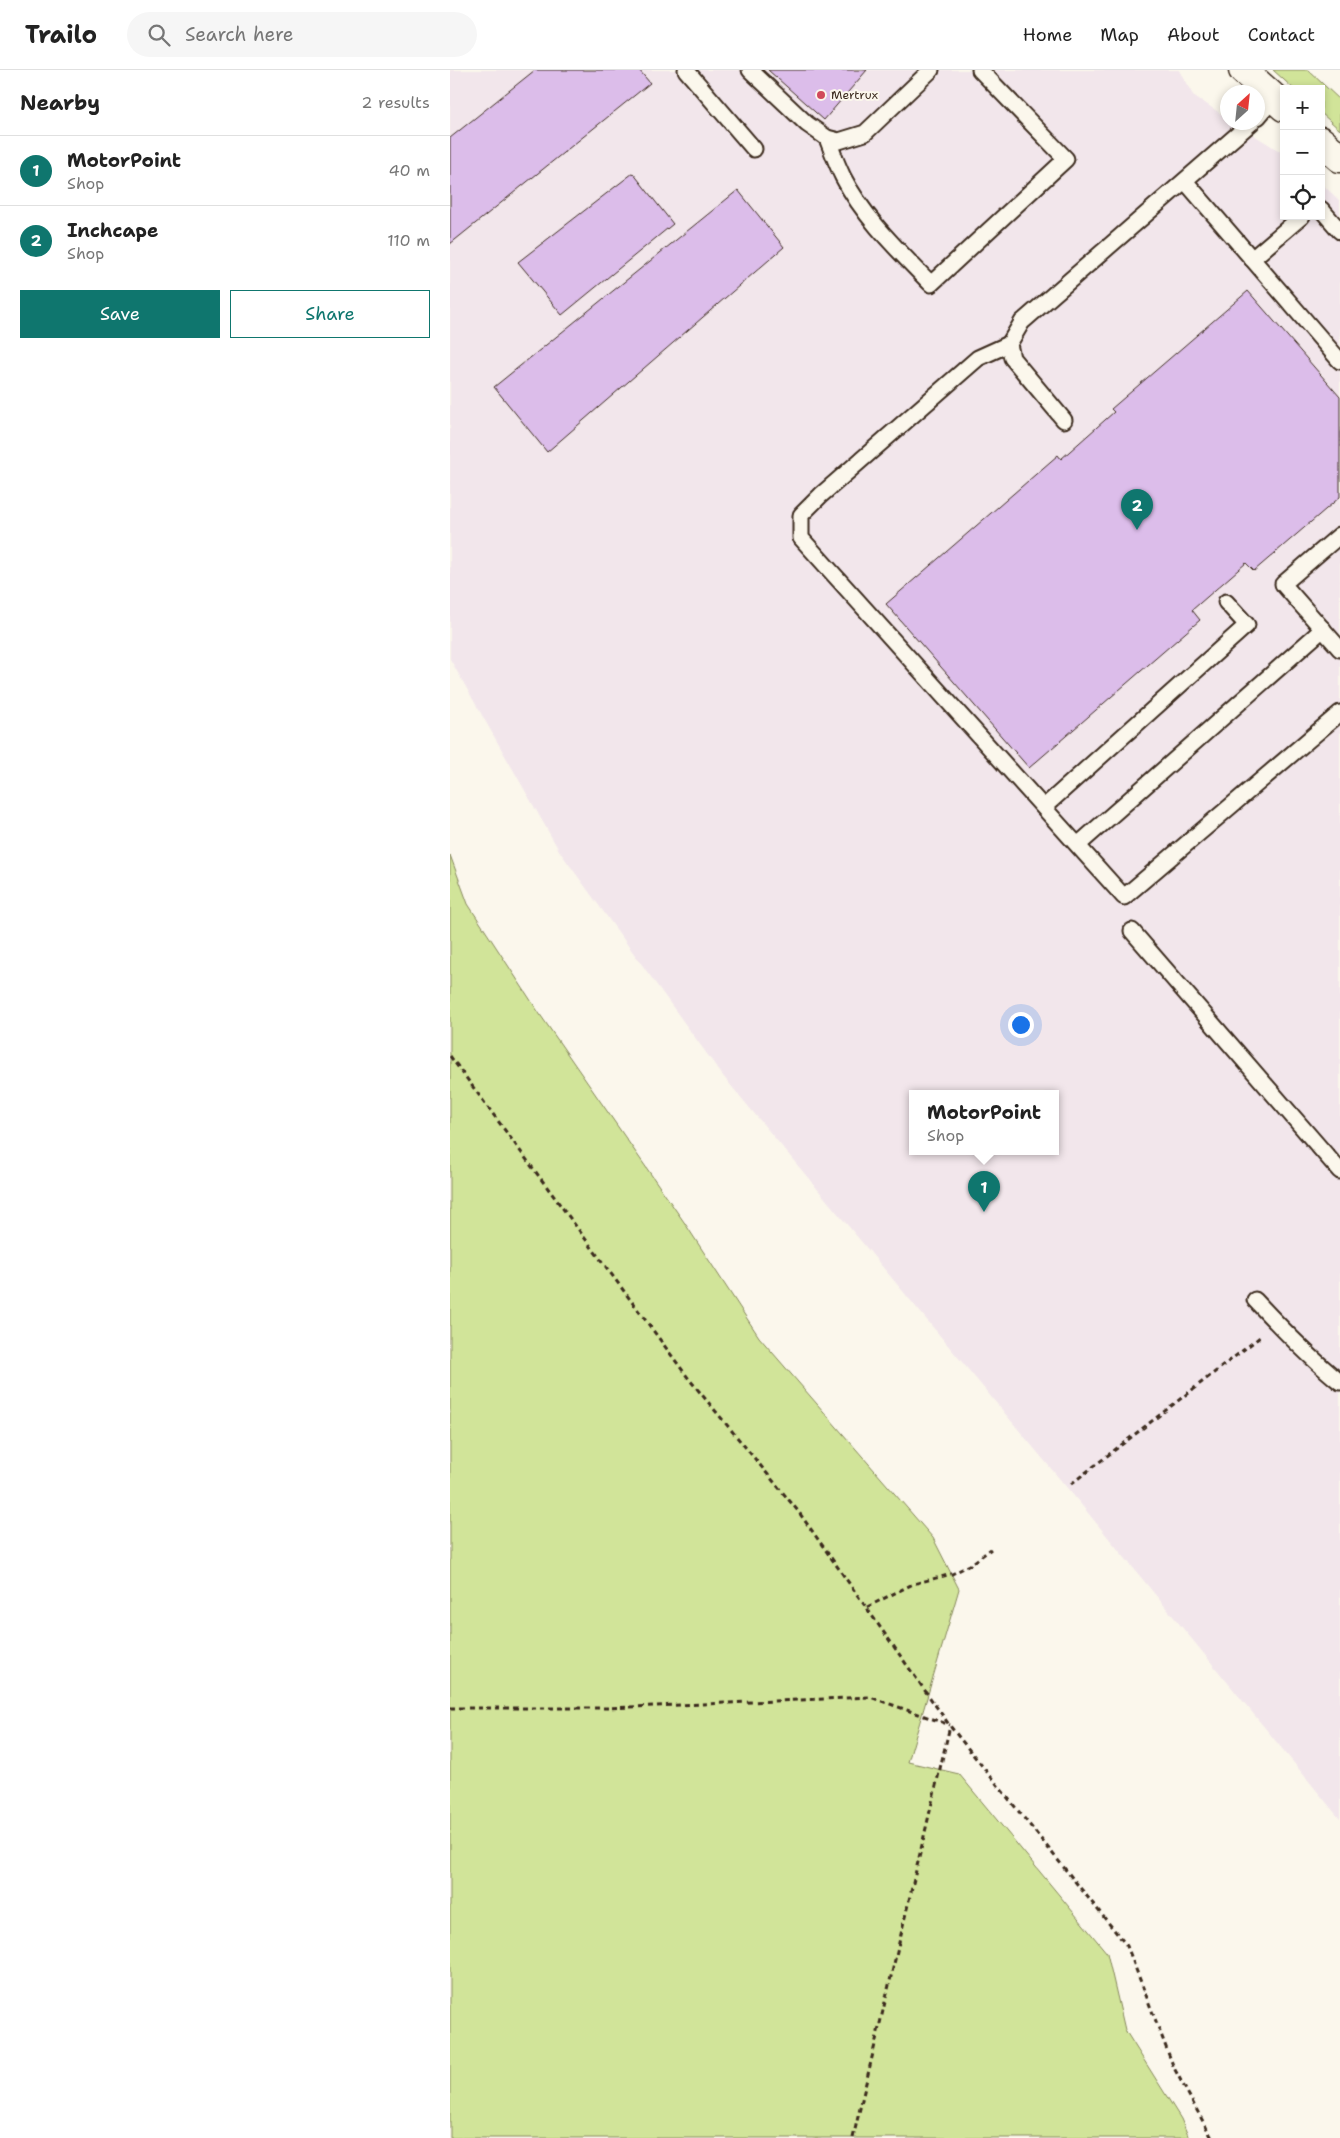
<!DOCTYPE html>
<meta charset="utf-8">
<style>
body{margin:0;font-family:"Shantell Sans",sans-serif;background:#f6f6f6;color:#222}
.controls{position:absolute;right:15px;top:15px;display:grid;overflow:hidden;border-radius:0px;box-shadow:0 2px 8px #0003}
.controls button{width:45px;height:45px;display:grid;place-items:center;padding:0;border:0;border-bottom:1px solid #e0e0e0;background:#fff;color:#222;font:25px sans-serif}
.compass{position:absolute;left:770px;top:15px;width:45px;height:45px;border-radius:50%;background:#fff;box-shadow:0 2px 8px #0003;rotate:27deg}
.you{position:absolute;left:570px;top:954px;width:18px;height:18px;margin:-12px;border:4px solid #fff;border-radius:50%;background:#1a73e8;box-shadow:0 0 0 8px #1a73e833}
.badge{display:grid;place-items:center;width:32px;height:32px;border-radius:50%;background:#0f766e;color:#fff;font-size:16px;font-weight:700}
.pin{position:absolute;translate:-50% -41px;filter:drop-shadow(0 1px 2px #0008)}
.pin::after{content:'';position:absolute;top:26px;width:18px;height:15px;background:inherit;clip-path:polygon(0 0,100% 0,50% 100%)}
.popup{position:absolute;left:459px;top:1020px;width:150px;height:65px;box-sizing:border-box;display:grid;place-content:center;border-radius:0px;background:#fff;filter:drop-shadow(0 1px 4px #0005);font-size:16px;white-space:nowrap;color:#767676}
.popup b{font-size:19px;color:#222}
.popup::after{content:'';position:absolute;left:50%;top:100%;margin-left:-10px;border:10px solid transparent;border-top-color:#fff}
.list{margin:0;padding:0;list-style:none}
h2{display:flex;justify-content:space-between;align-items:center;height:65px;margin:0;padding:0 20px;font-size:21px}
h2 small{font-size:16px;font-weight:400;color:#767676}
.list li{display:grid;grid-template-columns:32px 1fr auto;gap:15px;align-items:center;box-sizing:border-box;height:70px;padding:0 20px;border-top:1px solid #e0e0e0}
.list b{display:block;font-size:19px;white-space:nowrap}
.list p{margin:0;font-size:16px;white-space:nowrap;color:#767676}
.list em{font-size:16px;font-style:normal;color:#767676}
.actions{display:flex;gap:10px;padding:15px 20px}
.actions a{flex:1;padding:11px 0;border:1px solid #0f766e;border-radius:0px;text-align:center;font-size:18px;color:#0f766e}
.actions .main{background:#0f766e;color:#fff}
.icon{flex:none;width:28px;height:28px;fill:none;stroke:currentColor;stroke-width:2;stroke-linecap:round;stroke-linejoin:round}
.map{position:relative;flex:none;width:890px;height:2068px;overflow:hidden}
header{display:flex;align-items:center;gap:30px;box-sizing:border-box;height:70px;padding:0 25px;background:#fff;border-bottom:1px solid #e0e0e0}
header strong{font-size:24px}
nav{display:flex;gap:28px;margin-inline-start:auto;font-size:18px}
.search{width:350px;height:45px;background:#f6f6f6;display:flex;align-items:center;gap:12px;box-sizing:border-box;padding:0 18px;border-radius:28px;color:#767676;font-size:19px}
main{display:flex}
aside{flex:1;background:#fff}
.map>svg:first-child{display:block}
</style>
<header>
<strong>Trailo</strong>
<div class="search"><svg class="icon" aria-label="search" viewBox="0 0 24 24"><circle cx="10" cy="10" r="6"/><path d="M15 15l6 6"/></svg>Search here</div>
<nav><a>Home</a><a>Map</a><a>About</a><a>Contact</a></nav>
</header>
<main>
<aside>
<h2>Nearby<small>2 results</small></h2>
<ul class="list">
<li><span class="badge">1</span><div><b>MotorPoint</b><p>Shop</p></div><em>40 m</em></li>
<li><span class="badge">2</span><div><b>Inchcape</b><p>Shop</p></div><em>110 m</em></li>
</ul>
<div class="actions"><a class="main">Save</a><a>Share</a></div>
</aside>
<div class="map">
<svg width="890" height="2068" viewBox="0 0 890 2068">
<rect width="100%" height="100%" fill="#fbf7ec"/>
<filter id="ink" filterUnits="userSpaceOnUse"><feTurbulence type="fractalNoise" baseFrequency=".02" numOctaves="2"/><feDisplacementMap in="SourceGraphic" scale="10" xChannelSelector="R" yChannelSelector="G"/><feConvolveMatrix kernelMatrix="1 2 1 2 8 2 1 2 1" color-interpolation-filters="sRGB"/></filter>
<g filter="url(#ink)">
<path fill="#f2e6eb" fill-rule="evenodd" d="M 0,0 L 729,0 L 743,25 L 777,48 L 778,52 L 785,53 L 834,84 L 834,146 L 871,146 L 871,113 L 890,131 L 890,1749 L 629,1432 L 273,1006 L 110,782 L 0,589 ZM 463,1023 L 605,1023 L 605,1081 L 463,1081 Z"/>
<g fill="#d1e499" stroke="#86875c">
<polygon points="823,0 858,0 890,30 890,60 871,43 871,19 844,19"/>
<polygon points="0,785 18,834 89,943 234,1152 309,1267 483,1468 509,1519 458,1692 509,1704 657,1883 675,1960 731,2049 739,2068 0,2068"/>
</g>
<g fill="#dcbdea" stroke="#3b2a1e">
<polygon points="85,0 189,0 200,13 0,174 0,68"/>
<polygon points="318,0 417,0 374,50"/>
<polygon points="183,103 223,154 112,245 68,192"/>
<polygon points="288,120 334,177 97,382 44,317"/>
<polygon points="798,221 890,327 890,427 804,501 796,493 742,540 750,550 579,698 436,534 608,385 611,389 664,342 661,339"/>
</g>
<g fill="none" stroke-linecap="round" stroke-linejoin="round">
<defs>
<g id="service">
<polyline points="236,0 304,79"/>
<polyline points="300,0 357,54 377,68 389,71 415,63 481,0"/>
<polyline points="808,47 824,28"/>
<path d="M 377,68 C 382,81 387,95 393,107 C 414,148 449,181 481,214 L 616,89 L 530,0"/>
<polyline points="735,111 890,291"/>
<polyline points="871,139 890,161"/>
<polyline points="802,189 852,146"/>
<polyline points="559,274 528,288 371,425 351,445 351,468 674,827 890,643"/>
<polyline points="614,350 562,288 559,274 572,252 802,52"/>
<polyline points="890,465 833,514 890,579"/>
<polyline points="594,737 797,555 776,532"/>
<polyline points="628,775 873,559"/>
<polyline points="682,861 890,1101"/>
<path d="M 805,1230 C 832,1259 859,1287 890,1312"/>
</g>
<g id="minor">
<polyline points="793,0 834,37"/>
<polyline points="871,71 890,88"/>
</g>
</defs>
<use href="#service" stroke="#3b2a1e" stroke-width="19"/>
<use href="#minor" stroke="#3b2a1e" stroke-width="31"/>
<g stroke="#3b2a1e" stroke-width="3" stroke-dasharray="5 4" stroke-linecap="butt">
<polyline points="0,986 239,1309 348,1441 500,1656 677,1876 724,1998 762,2068"/>
<polyline points="621,1414 810,1267"/>
<polyline points="417,1537 463,1514 502,1504 520,1495 541,1479"/>
<polyline points="0,1638 158,1638 420,1627 500,1655"/>
<polyline points="403,2068 500,1656"/>
</g>
<use href="#service" stroke="#fbf7ec" stroke-width="15"/>
<use href="#minor" stroke="#fbf7ec" stroke-width="28"/>
</g>
</g>
<circle fill="#d1495b" stroke="#fbf7ec" stroke-width="2" cx="371" cy="25" r="5"/>
<g text-anchor="middle" stroke-width="4" stroke-linejoin="round" paint-order="stroke">
<g font-size="12" fill="#3b2a1e" stroke="#fbf7ec" text-anchor="start">
<text x="381" y="29">Mertrux</text>
</g>
</g>
</svg>
<div class="controls">
<button>+</button>
<button>−</button>
<button><svg class="icon" aria-label="locate" viewBox="0 0 24 24"><circle cx="12" cy="12" r="6"/><path d="M12 2v4M12 18v4M2 12h4M18 12h4"/></svg></button>
</div>
<svg class="compass" viewBox="-18 -18 36 36"><path d="M0-13l5 13h-10z" fill="#e53935"/><path d="M0 13l5-13h-10z" fill="#767676"/></svg>
<div class="you"></div>
<div class="pin badge" style="left:534px;top:1142px">1</div>
<div class="popup"><b>MotorPoint</b>Shop</div>
<div class="pin badge" style="left:687px;top:460px">2</div>
</div>
</main>
